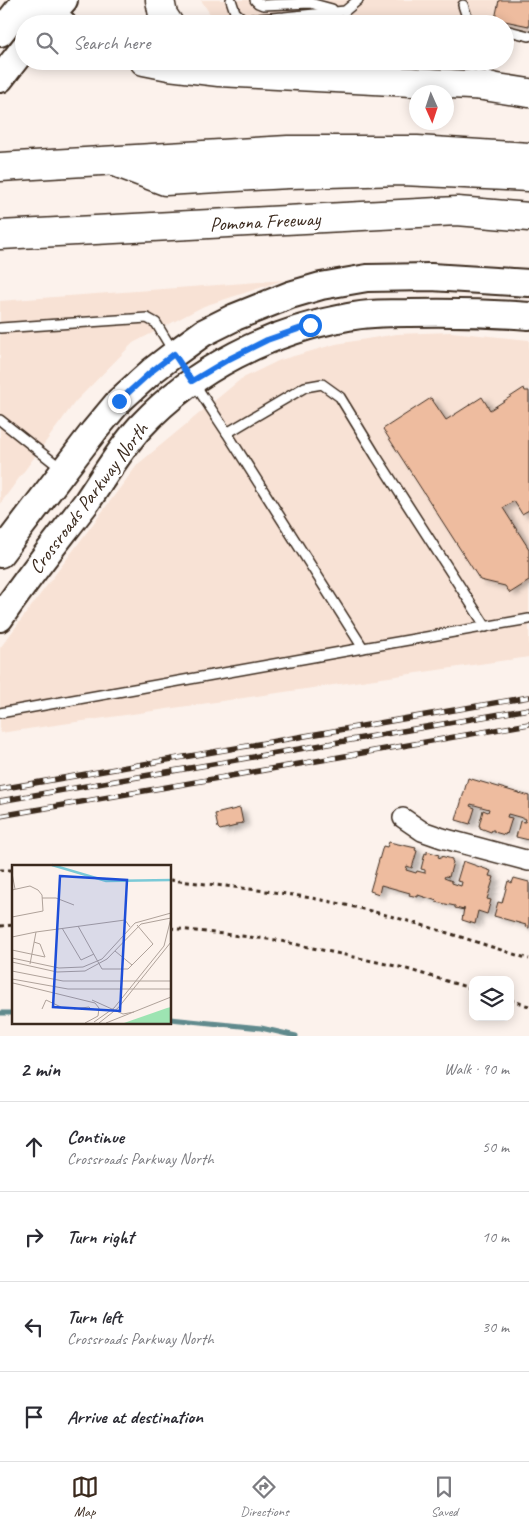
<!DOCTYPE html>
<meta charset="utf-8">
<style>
body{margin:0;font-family:Caveat,sans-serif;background:#f7f7f7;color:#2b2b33}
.controls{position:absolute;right:15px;bottom:15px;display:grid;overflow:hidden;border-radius:10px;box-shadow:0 2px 12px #0003}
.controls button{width:45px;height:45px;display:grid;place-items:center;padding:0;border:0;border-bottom:1px solid #e1e1e2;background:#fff;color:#2b2b33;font:25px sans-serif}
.compass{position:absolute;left:409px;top:85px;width:45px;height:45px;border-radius:50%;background:#fff;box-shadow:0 2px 12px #0003;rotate:177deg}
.stop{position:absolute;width:15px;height:15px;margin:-11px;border:4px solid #1a73e8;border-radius:50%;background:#fff}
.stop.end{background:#1a73e8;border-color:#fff;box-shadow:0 1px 5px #0008}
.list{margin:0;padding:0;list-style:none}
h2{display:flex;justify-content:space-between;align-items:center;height:65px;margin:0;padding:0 20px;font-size:21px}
h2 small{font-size:16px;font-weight:400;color:#7c7c81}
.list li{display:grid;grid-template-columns:32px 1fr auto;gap:15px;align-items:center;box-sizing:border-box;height:90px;padding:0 20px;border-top:1px solid #e1e1e2}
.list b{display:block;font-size:19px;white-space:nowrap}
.list p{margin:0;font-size:16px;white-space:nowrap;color:#7c7c81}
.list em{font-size:16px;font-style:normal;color:#7c7c81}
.icon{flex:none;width:28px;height:28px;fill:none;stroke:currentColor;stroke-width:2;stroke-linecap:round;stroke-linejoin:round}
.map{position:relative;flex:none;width:529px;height:1036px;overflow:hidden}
.search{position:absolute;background:#fff;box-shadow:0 2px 12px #0003;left:15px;right:15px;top:15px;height:55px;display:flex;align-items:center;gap:12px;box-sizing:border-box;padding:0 18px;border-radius:28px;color:#7c7c81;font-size:19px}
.sheet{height:425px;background:#fff}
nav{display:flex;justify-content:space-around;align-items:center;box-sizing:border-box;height:70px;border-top:1px solid #e1e1e2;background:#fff;font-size:14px;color:#7c7c81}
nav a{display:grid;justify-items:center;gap:2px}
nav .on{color:#3b2a1e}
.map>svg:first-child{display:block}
</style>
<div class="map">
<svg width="529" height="1036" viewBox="0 0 529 1036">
<defs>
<filter id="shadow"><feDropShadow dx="5.5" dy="3" stdDeviation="2.5" flood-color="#0004"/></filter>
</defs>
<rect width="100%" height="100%" fill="#fcf2ec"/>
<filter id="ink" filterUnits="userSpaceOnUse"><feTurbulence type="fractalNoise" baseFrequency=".02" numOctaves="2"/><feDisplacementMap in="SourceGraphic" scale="10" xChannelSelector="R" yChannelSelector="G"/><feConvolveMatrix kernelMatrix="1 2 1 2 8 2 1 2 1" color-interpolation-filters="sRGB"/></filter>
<g filter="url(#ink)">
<g fill="#f8e2d5">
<polygon points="201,0 529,0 529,42 505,36 505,24 225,24 212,17"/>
<polygon points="284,280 204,306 133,343 75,402 0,504 0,301"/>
<polygon points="451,332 529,340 529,657 0,733 0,648 138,464 241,379 280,360 336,344 397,334"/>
</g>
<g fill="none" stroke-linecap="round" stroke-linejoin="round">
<g stroke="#618a8d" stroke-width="5">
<polyline points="0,1013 14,1013"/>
<polyline points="170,1019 261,1028 296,1036"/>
</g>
</g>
<g fill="#eebc9f" stroke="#3b2a1e" filter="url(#shadow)">
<polygon points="499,0 529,0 529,26 495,19"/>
<polygon points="524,388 525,391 529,391 529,510 522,514 514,501 503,508 529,549 529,581 510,593 505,586 480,580 383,429 431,398 446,420 482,397 490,410"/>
<polygon points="468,778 529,796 529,840 516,837 520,821 525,822 526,819 508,814 507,817 512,818 507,834 506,833 505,835 494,832 494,830 492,830 491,832 480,828 480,826 479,826 483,810 488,812 489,809 471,804 470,806 475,808 470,824 456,820"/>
<polygon points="240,808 243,823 236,824 236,826 220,830 218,828 215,814"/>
<polygon points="389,842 416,848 415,850 417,851 412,868 407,866 406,870 416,873 417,871 425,873 425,870 421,869 425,853 427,854 427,851 439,855 438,857 441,858 441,856 452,859 452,861 453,862 449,877 445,876 444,878 452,881 452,883 461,886 462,882 457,881 463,861 491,871 489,876 494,877 487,899 491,900 487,914 478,911 475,924 462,920 464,908 464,910 455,908 455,906 436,902 437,901 418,895 418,897 409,895 410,893 381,885 379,894 370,891 383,846 387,847"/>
<polygon points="514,878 529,882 529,928 525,927 526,925 494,916 498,902 502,903 508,881 512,883"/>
</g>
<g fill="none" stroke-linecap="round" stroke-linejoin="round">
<defs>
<g id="lane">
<polyline points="231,0 235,12 244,20 284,17 345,11 358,0"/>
<polyline points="255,0 258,3 263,5 310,3 332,9"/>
<polyline points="463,5 468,20 482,24"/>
<polyline points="505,30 529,36"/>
<polyline points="0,328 147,318 156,323 173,351"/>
<polyline points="194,383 227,433 363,648"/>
<polyline points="0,420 62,469"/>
<polyline points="227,433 305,387 322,384 340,397 376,456 486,627"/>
<polyline points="0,713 363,648 529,619"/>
</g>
<polyline id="street" points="403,818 422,831 442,838 529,861"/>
<g id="secondary">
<polyline points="43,24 64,0"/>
<polyline points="0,33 26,0"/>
<polyline points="0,79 24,48"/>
<polyline points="0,554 94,431 119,401 152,371 174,354 203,333 235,317 290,295 321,286 367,278 431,277 529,283"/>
<path d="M 0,618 C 27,578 57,541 86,503 C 104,477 119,450 141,426 C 195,368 271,331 348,317 C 368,313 388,313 408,313 C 449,312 489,313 529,316"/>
</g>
<g id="highway">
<polyline points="24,0 62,24"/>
<polyline points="160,0 163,15 169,24"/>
<polyline points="144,61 169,66 219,72 489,86"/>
<polyline points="471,84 529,93"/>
<polyline points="120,164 165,181 289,174 403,171 529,177"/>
<polyline points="0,167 288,150 417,150 529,157"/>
<polyline points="0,235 457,211 529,217"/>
</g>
</defs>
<use href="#lane" stroke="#3b2a1e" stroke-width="12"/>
<use href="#street" stroke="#3b2a1e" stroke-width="22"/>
<use href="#secondary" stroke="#3b2a1e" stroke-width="30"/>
<use href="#highway" stroke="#3b2a1e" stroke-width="31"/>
<g stroke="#3b2a1e" stroke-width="3" stroke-dasharray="4 4" stroke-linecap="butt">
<polyline points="0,870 14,870"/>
<path d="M 170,880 C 224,886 278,891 332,902 C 399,916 464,938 529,959"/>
<polyline points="0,926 14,925"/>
<polyline points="170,928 276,940 400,967 473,989"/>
<polyline points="510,1000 529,1006"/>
</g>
<use href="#lane" stroke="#fff" stroke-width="9"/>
<use href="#street" stroke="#fff" stroke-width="19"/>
<use href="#secondary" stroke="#fff" stroke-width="26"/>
<use href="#highway" stroke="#fff" stroke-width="28"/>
<defs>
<g id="rail">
<polyline points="0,789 529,697"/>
<polyline points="0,801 529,709"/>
<polyline points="0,816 529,724"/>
</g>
</defs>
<use href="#rail" stroke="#3b2a1e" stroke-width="5.5"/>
<use href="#rail" stroke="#fff" stroke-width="4" stroke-dasharray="11" stroke-linecap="butt"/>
</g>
</g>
<g fill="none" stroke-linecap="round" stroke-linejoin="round" filter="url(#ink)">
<polyline stroke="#1a73e8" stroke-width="6" points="119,401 152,371 174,354 192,381 229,359 267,340 310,325"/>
</g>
<g text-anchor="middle" stroke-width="4.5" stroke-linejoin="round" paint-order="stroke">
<g font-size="20" fill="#3b2a1e" stroke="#fff">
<text transform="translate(265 221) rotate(-3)" y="7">Pomona Freeway</text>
<text transform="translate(88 498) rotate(-53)" y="7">Crossroads Parkway North</text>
</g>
</g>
<g transform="translate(12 865)">
<rect width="159" height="159" fill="#fcf2ec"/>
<path d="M 159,142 L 159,158 L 112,158 L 155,143 Z" fill="#9de4b2"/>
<path fill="none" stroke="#7bcad7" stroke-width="2.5" d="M 40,0 L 94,16 L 159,15"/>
<path fill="none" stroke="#afa29a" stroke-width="1" d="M 0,8 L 3,24M 0,25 L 18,21 L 26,25 L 30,30 L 31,46 L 0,52M 30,33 L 44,33 L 62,40M 66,61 L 90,104 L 116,104 L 120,100M 50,63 L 69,95 L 82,89M 0,72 L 24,67M 0,85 L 33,92 L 28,79 L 22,77M 103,86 L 120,100 L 141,79 L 125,60M 0,93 L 47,103 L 71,102 L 90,94 L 123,58 L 159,48M 0,97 L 45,107 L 73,106 L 95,94 L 129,59 L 159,53M 18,99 L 24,67 L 113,55 L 118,62M 0,106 L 51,116 L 159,116M 0,114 L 56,124 L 159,124M 1,118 L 83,138 L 87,143 L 86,151 L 73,158M 80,135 L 111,149 L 122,147M 30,144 L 34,135 L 49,142M 62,144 L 77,142 L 79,144M 82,157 L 102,143 L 152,81 L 159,53M 87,158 L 106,143 L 159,77M 94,158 L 159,132"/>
<path fill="#1d4ed8" fill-opacity="0.15" stroke="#1d4ed8" stroke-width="2.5" d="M 48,11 L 115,15 L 108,146 L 41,142 Z"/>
<rect width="159" height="159" fill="none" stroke="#3b2a1e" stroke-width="2.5"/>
</g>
</svg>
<div class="controls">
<button><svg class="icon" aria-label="layers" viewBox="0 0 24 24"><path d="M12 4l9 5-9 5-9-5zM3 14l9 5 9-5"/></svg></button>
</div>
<svg class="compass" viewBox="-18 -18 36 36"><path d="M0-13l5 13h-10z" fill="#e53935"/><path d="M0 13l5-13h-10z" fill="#7c7c81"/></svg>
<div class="stop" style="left:310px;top:325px"></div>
<div class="stop end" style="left:119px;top:401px"></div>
<div class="search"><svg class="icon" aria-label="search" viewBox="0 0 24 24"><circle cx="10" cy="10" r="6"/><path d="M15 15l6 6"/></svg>Search here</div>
</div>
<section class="sheet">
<h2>2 min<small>Walk · 90 m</small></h2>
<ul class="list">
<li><svg class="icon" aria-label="ahead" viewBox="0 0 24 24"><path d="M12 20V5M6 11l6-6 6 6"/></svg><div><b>Continue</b><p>Crossroads Parkway North</p></div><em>50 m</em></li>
<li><svg class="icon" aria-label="right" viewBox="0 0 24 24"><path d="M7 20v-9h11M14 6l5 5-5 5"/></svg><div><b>Turn right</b></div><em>10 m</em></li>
<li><svg class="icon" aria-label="left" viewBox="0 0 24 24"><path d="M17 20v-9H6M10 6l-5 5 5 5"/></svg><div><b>Turn left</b><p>Crossroads Parkway North</p></div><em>30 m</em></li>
<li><svg class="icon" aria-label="arrive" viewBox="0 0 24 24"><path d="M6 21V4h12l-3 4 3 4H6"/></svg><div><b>Arrive at destination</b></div></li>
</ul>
</section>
<nav>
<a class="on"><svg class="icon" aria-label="map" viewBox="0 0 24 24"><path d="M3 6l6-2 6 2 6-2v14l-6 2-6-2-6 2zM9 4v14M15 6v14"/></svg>Map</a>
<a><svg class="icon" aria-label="directions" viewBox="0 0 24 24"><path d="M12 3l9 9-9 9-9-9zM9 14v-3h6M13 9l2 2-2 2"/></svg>Directions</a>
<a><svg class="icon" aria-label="saved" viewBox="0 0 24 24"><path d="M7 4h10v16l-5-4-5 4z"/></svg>Saved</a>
</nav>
